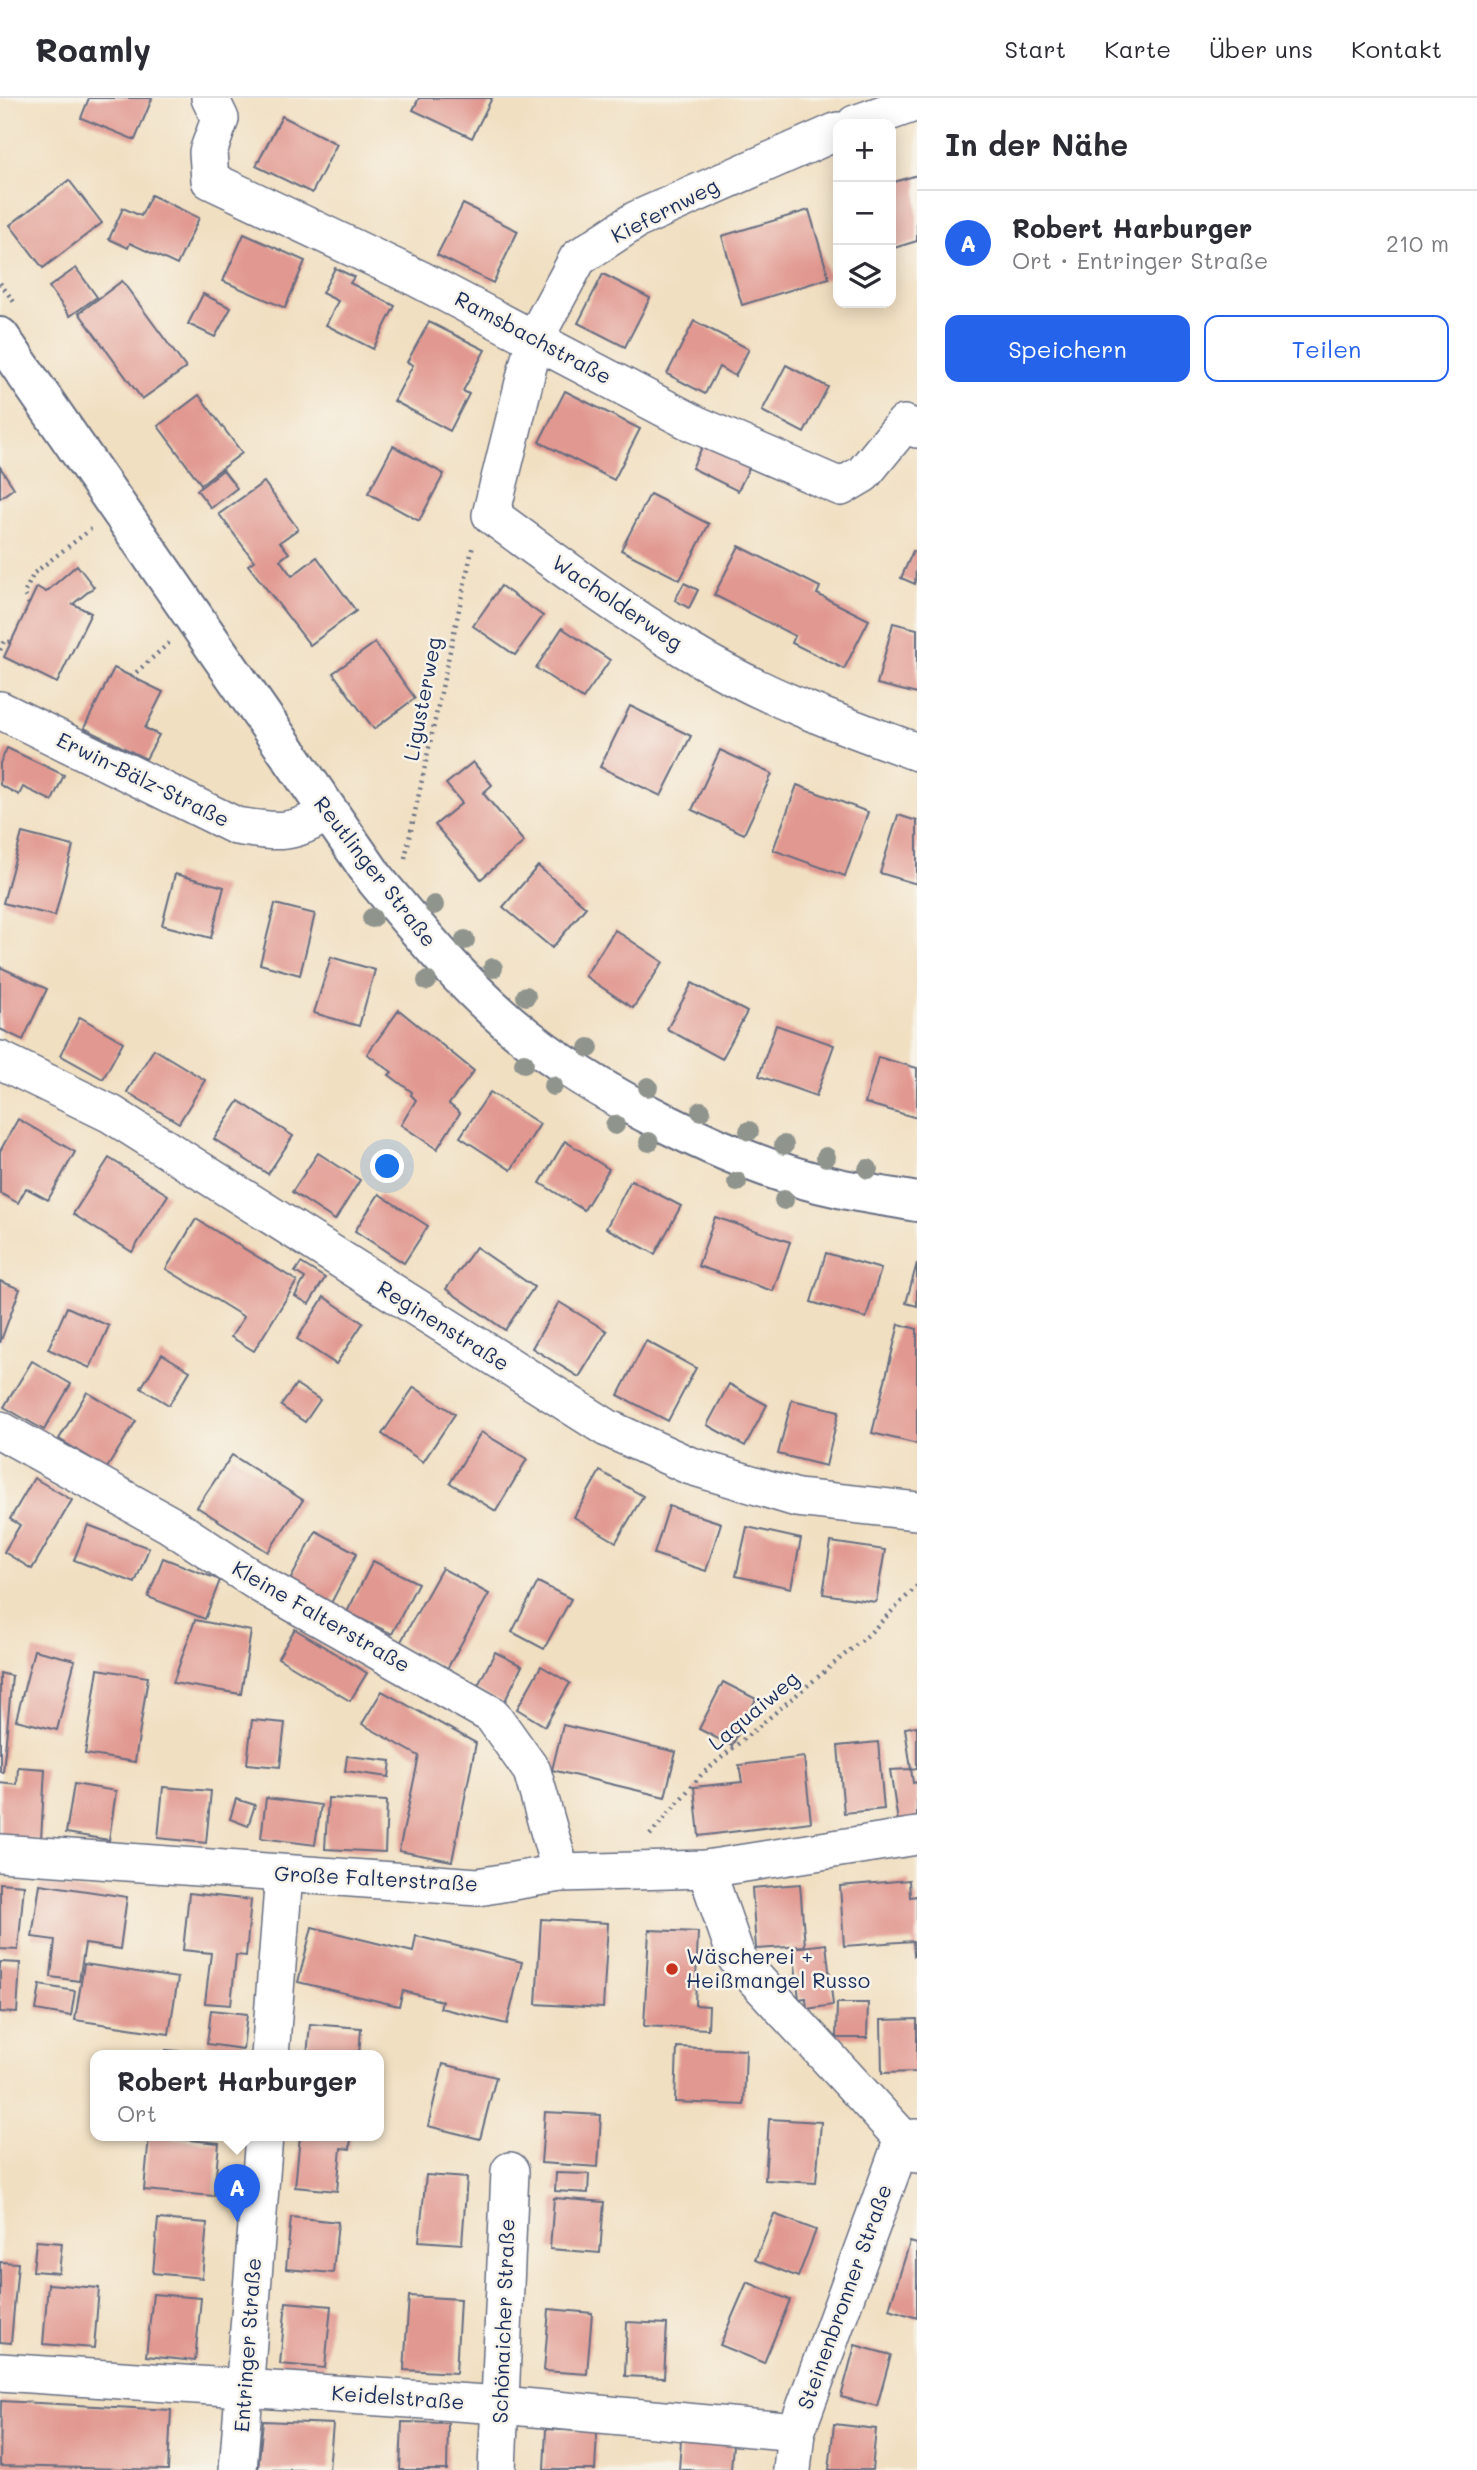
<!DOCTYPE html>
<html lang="de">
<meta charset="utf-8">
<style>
body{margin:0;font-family:Mali,sans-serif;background:#f2f2f3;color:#2b2b33}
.controls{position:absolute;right:21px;top:21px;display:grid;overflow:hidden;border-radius:14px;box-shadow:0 4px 18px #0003}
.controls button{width:63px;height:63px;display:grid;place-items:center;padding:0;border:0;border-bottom:2px solid #e1e1e2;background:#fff;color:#2b2b33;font:35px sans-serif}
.you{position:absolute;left:388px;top:1069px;width:24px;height:24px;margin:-18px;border:5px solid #fff;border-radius:50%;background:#1a73e8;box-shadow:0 0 0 10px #1a73e833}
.badge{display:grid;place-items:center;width:46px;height:46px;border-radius:50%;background:#2563eb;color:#fff;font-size:23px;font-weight:700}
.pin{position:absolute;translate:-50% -58px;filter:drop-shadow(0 2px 4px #0008)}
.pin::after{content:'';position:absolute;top:37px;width:24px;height:21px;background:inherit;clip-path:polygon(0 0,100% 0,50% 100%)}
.popup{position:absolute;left:90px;top:1952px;width:294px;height:91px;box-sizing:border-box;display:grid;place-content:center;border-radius:14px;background:#fff;filter:drop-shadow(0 2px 5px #0005);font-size:23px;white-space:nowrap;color:#7c7c81}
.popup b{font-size:26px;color:#2b2b33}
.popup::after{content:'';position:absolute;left:50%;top:100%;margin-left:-14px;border:14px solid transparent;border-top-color:#fff}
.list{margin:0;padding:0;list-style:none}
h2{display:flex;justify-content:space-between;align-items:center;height:91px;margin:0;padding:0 28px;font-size:30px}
h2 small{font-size:23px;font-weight:400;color:#7c7c81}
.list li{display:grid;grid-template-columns:46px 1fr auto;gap:21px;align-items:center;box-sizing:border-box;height:105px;padding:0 28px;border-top:2px solid #e1e1e2}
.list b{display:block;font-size:26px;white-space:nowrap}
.list p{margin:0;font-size:23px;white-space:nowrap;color:#7c7c81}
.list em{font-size:23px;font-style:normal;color:#7c7c81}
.actions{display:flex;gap:14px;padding:21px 28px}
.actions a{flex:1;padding:16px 0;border:2px solid #2563eb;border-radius:14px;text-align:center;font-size:24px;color:#2563eb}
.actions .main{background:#2563eb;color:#fff}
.icon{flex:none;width:38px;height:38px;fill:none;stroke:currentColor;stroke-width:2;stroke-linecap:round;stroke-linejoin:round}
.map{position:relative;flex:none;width:917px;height:2372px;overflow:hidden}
header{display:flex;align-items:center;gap:42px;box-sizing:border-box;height:98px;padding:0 35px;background:#fff;border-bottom:2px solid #e1e1e2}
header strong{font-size:33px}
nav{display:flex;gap:38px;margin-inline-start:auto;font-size:24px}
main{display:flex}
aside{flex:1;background:#fff}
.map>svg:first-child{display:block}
</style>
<header>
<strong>Roamly</strong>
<nav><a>Start</a><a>Karte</a><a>Über uns</a><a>Kontakt</a></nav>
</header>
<main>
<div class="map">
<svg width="917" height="2372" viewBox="0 0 917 2372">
<rect width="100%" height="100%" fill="#f7f3e8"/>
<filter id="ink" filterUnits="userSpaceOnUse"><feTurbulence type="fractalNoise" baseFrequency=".0143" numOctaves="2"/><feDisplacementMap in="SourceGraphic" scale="14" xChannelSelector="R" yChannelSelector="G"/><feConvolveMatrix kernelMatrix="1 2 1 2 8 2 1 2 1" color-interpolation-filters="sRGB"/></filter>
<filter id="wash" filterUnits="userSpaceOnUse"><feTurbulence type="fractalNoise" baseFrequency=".00686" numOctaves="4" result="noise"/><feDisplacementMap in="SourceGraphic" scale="28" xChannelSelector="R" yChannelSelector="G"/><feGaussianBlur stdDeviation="1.57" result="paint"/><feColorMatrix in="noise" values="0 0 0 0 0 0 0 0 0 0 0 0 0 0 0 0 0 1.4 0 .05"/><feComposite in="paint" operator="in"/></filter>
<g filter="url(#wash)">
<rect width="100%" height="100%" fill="#f1dfc1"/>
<g id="blocks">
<g fill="#e19890">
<polygon points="89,0 150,0 152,1 135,42 81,20"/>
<polygon points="419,0 492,0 472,40 413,12"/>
<polygon points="282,18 337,46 312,95 256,68"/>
<polygon points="917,77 917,143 891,151 891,85"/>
<polygon points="69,82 102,125 43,170 10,127"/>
<polygon points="151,97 199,120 177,167 130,145 128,150 109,141 123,110 141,118"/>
<polygon points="463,106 518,133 493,185 437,157"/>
<polygon points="809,112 829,180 742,207 722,138"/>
<polygon points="244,136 305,163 285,210 223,183"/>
<polygon points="76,170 97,199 70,218 49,189"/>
<polygon points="335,170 354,179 350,185 395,208 373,251 326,227 338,203 322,195"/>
<polygon points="603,176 650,200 625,249 578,225"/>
<polygon points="122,183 186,270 142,301 79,215"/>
<polygon points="203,196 231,210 215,239 188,226"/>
<polygon points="694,223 749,251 735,278 719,269 705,296 667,276"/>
<polygon points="429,224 485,252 463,293 469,296 450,333 394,303 413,267 407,264"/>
<polygon points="786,267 828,289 804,335 762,313"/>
<polygon points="565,293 640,331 614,382 539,344"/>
<polygon points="199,297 242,355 201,386 158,328"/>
<polygon points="705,343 751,366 738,393 692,370"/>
<polygon points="393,348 444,376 419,423 368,395"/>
<polygon points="0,369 14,390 0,400"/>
<polygon points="223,372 237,390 211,410 197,392"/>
<polygon points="264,384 298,431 280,444 289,455 280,462 292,478 317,459 356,513 310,547 248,467 254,463 219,416"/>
<polygon points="650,396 709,426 680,482 621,452"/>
<polygon points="739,448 820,489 817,496 869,522 844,571 792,545 795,538 714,497"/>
<polygon points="913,453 917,454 915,486 901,480"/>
<polygon points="77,467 94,489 73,506 91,515 57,585 4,559 37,489 46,494"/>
<polygon points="684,485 698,492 689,510 675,502"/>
<polygon points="501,488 543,518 515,557 473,528"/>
<polygon points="893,525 917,531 917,596 877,586"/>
<polygon points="562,530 610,562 583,601 536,570"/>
<polygon points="375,545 415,600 374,631 333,575"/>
<polygon points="114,570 163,594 145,630 159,637 146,661 84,630"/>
<polygon points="630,608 691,638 661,698 600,669"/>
<polygon points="7,650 64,677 52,703 23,689 19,697 0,687 0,665"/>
<polygon points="720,652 772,676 744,736 692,712"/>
<polygon points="473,664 492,687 483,695 524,744 481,781 435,727 462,705 446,686"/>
<polygon points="797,687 868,714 845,778 773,752"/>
<polygon points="898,717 917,723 917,786 880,775"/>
<polygon points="22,735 73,748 55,818 3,805"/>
<polygon points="538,768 586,809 552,850 503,809"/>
<polygon points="175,776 224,789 211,840 162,827"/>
<polygon points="275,806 315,816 300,877 260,866"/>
<polygon points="615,832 663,864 633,910 585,878"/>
<polygon points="331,859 375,872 359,928 314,915"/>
<polygon points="0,869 47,891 23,942 0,931"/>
<polygon points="692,885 747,914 722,961 667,931"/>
<polygon points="399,912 474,973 449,1006 460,1015 437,1051 401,1027 416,1002 411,997 412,994 389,977 392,974 367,956"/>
<polygon points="80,919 123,944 103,981 60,957"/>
<polygon points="776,927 834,947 816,998 759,978"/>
<polygon points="154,951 205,982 179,1025 127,994"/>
<polygon points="878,959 917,970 917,1020 865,1005"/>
<polygon points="490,994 540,1026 511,1072 460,1039"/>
<polygon points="239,1003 293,1038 268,1076 214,1041"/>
<polygon points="18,1021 75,1054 48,1102 26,1090 18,1105 0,1095 0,1053"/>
<polygon points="565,1043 609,1071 584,1112 540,1085"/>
<polygon points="318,1055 360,1082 335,1122 292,1094"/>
<polygon points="109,1060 168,1097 132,1154 73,1116"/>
<polygon points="631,1082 681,1108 655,1156 606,1130"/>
<polygon points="379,1096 428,1128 404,1165 355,1133"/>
<polygon points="715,1119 790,1144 773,1193 698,1168"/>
<polygon points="196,1121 297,1183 254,1253 231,1239 244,1219 166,1171"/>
<polygon points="476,1149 534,1189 505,1232 446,1191"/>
<polygon points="826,1155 881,1171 866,1220 811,1204"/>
<polygon points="301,1165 325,1180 309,1206 295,1198 305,1180 295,1174"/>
<polygon points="917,1165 917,1208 906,1205"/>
<polygon points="0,1183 20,1191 0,1245"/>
<polygon points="324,1199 363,1225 336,1266 297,1241"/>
<polygon points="559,1204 607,1233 579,1279 532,1250"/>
<polygon points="67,1209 109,1228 90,1270 48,1251"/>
<polygon points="899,1226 917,1231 917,1346 872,1335"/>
<polygon points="646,1243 696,1270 668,1323 618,1297"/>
<polygon points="162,1256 190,1273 169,1307 141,1290"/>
<polygon points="32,1263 71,1286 44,1332 4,1309"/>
<polygon points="296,1286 320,1302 305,1324 281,1308"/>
<polygon points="729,1286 767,1307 745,1348 707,1327"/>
<polygon points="414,1289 455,1316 423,1364 382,1336"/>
<polygon points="87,1294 136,1323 107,1370 59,1341"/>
<polygon points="792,1302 839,1313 826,1368 778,1356"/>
<polygon points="481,1334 527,1361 496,1413 450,1385"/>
<polygon points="232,1357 303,1402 268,1454 197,1409"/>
<polygon points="600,1373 643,1398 616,1444 574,1419"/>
<polygon points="34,1380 72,1402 32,1471 4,1454 20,1427 10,1421"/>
<polygon points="669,1408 721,1425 706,1473 654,1456"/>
<polygon points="88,1427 149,1450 135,1485 74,1462"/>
<polygon points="747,1429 801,1441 791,1490 736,1478"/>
<polygon points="316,1433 357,1455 329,1509 287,1488"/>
<polygon points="831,1444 885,1452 876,1504 823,1496"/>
<polygon points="163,1460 220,1482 205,1521 148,1499"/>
<polygon points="373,1463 418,1485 392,1536 347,1514"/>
<polygon points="442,1470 489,1496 447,1571 400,1545"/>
<polygon points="538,1484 571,1501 544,1551 512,1534"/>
<polygon points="195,1522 251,1533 241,1596 173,1585"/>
<polygon points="295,1531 367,1575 350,1603 278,1560"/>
<polygon points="34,1552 75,1562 57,1632 16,1622"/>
<polygon points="495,1554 522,1568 504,1605 476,1591"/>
<polygon points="541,1568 570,1585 545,1628 517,1611"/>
<polygon points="98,1571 148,1579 135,1664 85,1656"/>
<polygon points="0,1575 12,1578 3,1674 0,1674"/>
<polygon points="723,1584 756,1601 732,1648 699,1631"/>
<polygon points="382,1593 476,1645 452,1763 399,1753 419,1658 362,1626"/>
<polygon points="252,1622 285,1625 280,1669 247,1666"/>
<polygon points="563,1627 676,1654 665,1699 552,1672"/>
<polygon points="917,1628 917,1670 911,1671 913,1685 917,1684 917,1721 898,1724 890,1672 911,1671 905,1630"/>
<polygon points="878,1644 884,1711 844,1715 838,1648"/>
<polygon points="347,1658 391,1663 389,1679 345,1673"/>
<polygon points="804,1659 811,1724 699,1738 694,1689 742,1684 739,1667"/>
<polygon points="18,1669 45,1671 41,1742 0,1739 0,1685 17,1687"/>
<polygon points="74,1686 116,1693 109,1742 66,1735"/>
<polygon points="163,1689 211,1693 206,1745 158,1740"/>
<polygon points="266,1700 321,1707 315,1747 261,1740"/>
<polygon points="328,1700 387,1703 385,1754 325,1751"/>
<polygon points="236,1701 255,1707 248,1728 230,1721"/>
<polygon points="909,1782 910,1799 917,1798 917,1858 914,1858 913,1843 844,1848 840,1788"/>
<polygon points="0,1785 24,1787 18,1852 0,1851"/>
<polygon points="40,1786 127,1799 120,1851 85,1846 79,1883 51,1879 55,1842 32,1839"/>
<polygon points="800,1786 805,1848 756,1851 752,1790"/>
<polygon points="189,1795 251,1802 246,1858 236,1857 231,1907 205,1905 211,1855 183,1852"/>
<polygon points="541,1821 608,1825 603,1910 536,1906"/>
<polygon points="312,1829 413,1854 416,1838 522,1864 507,1926 440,1910 442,1903 403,1893 399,1908 298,1884"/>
<polygon points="649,1832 698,1834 695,1907 709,1908 708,1931 644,1928"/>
<polygon points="826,1846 833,1907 807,1911 806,1900 799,1901 793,1850"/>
<polygon points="0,1864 20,1865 17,1915 0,1914"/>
<polygon points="84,1866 178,1880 169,1936 75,1922"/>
<polygon points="40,1887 75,1893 71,1918 36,1912"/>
<polygon points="837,1905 868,1905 867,1940 836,1940"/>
<polygon points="211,1912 247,1916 243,1951 207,1946"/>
<polygon points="917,1921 917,1974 882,1975 881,1922"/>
<polygon points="310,1926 361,1930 359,1958 307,1958"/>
<polygon points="677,1949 746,1952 744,2007 675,2004"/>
<polygon points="166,1952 211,1956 211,1958 166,1958"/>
<polygon points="443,1966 496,1979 480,2041 428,2028"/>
<polygon points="545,2014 601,2017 598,2069 541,2065"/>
<polygon points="769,2021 821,2024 816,2085 765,2082"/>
<polygon points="149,2038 219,2045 214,2098 144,2092"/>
<polygon points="300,2038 351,2038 350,2051 341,2050 337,2093 295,2089"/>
<polygon points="556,2075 589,2076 588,2095 555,2093"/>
<polygon points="426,2077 467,2080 462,2146 419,2143"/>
<polygon points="554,2100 604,2104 600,2155 550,2151"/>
<polygon points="774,2116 816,2132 798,2179 755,2162"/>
<polygon points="291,2119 338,2124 333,2175 286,2171"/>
<polygon points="158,2121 207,2125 202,2180 153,2175"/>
<polygon points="36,2143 62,2145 59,2175 33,2173"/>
<polygon points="910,2144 917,2146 917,2220 889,2211"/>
<polygon points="0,2164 18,2165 11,2245 0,2244"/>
<polygon points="747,2184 790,2202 764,2265 720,2247"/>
<polygon points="48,2186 99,2190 94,2250 43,2246"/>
<polygon points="153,2196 201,2200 195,2263 146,2258"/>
<polygon points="409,2198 460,2201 456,2275 404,2272"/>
<polygon points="286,2204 331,2208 325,2270 280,2266"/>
<polygon points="549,2211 592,2215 587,2276 544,2273"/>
<polygon points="627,2224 667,2226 664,2280 625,2278"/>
<polygon points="855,2247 891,2257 877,2308 841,2299"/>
<polygon points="1,2303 171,2312 168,2372 0,2368"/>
<polygon points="263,2323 333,2326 329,2372 258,2372"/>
<polygon points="402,2324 448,2325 447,2372 400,2372"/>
<polygon points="834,2326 876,2331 872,2372 829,2372"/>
<polygon points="546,2331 597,2334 595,2372 544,2372"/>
<polygon points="681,2342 733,2346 731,2372 679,2372"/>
</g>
</g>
</g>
<g filter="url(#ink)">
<use href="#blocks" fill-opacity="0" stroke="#666d81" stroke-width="2"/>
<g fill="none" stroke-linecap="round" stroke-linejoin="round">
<defs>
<g id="street">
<polyline points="210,0 220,21 208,54 210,82 419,181 695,326 841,389 863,376 904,326 917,331"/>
<polyline points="855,26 917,4"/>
<path d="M 838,33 L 636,122 L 578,160 L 535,240 L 491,417 C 555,464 620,512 688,553 C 760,597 839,626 917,654"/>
<path d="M 0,612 L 236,728 C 275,734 293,738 327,714"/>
<polyline points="0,962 111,1016 607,1330 688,1367 797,1400 917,1413"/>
<polyline points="0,1332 169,1426 262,1487 492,1617 532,1673 561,1775"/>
<polyline points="0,1755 478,1789 561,1775 706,1771 917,1738"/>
<polyline points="706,1771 737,1861 917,2056"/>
<polyline points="270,1958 284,1776"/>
<polyline points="0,2274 501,2307 796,2334"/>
<polyline points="238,2372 264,2038"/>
<polyline points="497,2372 510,2073"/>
<polyline points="792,2372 796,2334 903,2041 917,2040"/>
</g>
<path id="secondary" d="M 0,239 L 376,782 C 418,832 459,882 509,925 C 590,994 735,1068 839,1090 C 864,1096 891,1099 917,1104"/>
</defs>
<use href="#street" stroke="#666d81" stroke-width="40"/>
<use href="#secondary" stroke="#666d81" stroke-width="42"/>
<g stroke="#666d81" stroke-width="4.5" stroke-dasharray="2 5" stroke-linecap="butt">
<polyline points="0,185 14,204"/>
<polyline points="29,506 24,496 34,475 91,431"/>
<polyline points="0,552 4,543 10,544"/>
<polyline points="131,579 170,544"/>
<polyline points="405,760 473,447"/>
<polyline points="650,1737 702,1676 868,1537 917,1488"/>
</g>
<use href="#street" stroke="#fff" stroke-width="37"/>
<use href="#secondary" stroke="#fff" stroke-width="38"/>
</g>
<g fill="#8f948d">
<circle cx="434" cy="807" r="10"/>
<circle cx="372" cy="820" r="10"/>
<circle cx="465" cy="842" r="10"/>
<circle cx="493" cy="870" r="10"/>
<circle cx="427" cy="883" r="10"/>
<circle cx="526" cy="898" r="10"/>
<circle cx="589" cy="950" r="10"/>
<circle cx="524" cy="965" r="10"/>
<circle cx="553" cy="988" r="10"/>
<circle cx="648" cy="989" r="10"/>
<circle cx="701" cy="1013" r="10"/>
<circle cx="615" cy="1027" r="10"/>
<circle cx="749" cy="1033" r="10"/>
<circle cx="649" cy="1044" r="10"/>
<circle cx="784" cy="1047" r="10"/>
<circle cx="826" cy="1059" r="10"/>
<circle cx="868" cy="1071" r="10"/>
<circle cx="737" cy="1084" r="10"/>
<circle cx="784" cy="1102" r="10"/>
</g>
</g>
<circle fill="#c8321e" stroke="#f7f3e8" stroke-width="2.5" cx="672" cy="1871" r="7"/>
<g text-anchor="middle" stroke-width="5" stroke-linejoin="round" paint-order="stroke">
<g font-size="21" fill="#1b2f5e" stroke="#f7f3e8">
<text transform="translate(665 113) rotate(-27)" y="7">Kiefernweg</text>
<text transform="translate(533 240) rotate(28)" y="7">Ramsbachstraße</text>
<text transform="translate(617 505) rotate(34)" y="7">Wacholderweg</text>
<text transform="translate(423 601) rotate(-79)" y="7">Ligusterweg</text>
<text transform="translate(143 682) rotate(26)" y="7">Erwin-Bälz-Straße</text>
<text transform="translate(375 774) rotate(52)" y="7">Reutlinger Straße</text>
<text transform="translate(443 1228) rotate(32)" y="7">Reginenstraße</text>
<text transform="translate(321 1519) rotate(30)" y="7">Kleine Falterstraße</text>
<text transform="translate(754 1613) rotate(-40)" y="7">Laquaiweg</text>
<text transform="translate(376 1781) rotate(3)" y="7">Große Falterstraße</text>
<text transform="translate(845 2199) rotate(-70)" y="7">Steinenbronner Straße</text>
<text transform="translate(504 2223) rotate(-88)" y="7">Schönaicher Straße</text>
<text transform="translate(248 2247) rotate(-86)" y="7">Entringer Straße</text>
<text transform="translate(398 2300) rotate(4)" y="7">Keidelstraße</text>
</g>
<g font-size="21" fill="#1b2f5e" stroke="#f7f3e8" text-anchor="start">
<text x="686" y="1866">Wäscherei +<tspan x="686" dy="24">Heißmangel Russo</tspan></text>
</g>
</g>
</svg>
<div class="controls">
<button>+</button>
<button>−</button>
<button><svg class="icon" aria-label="layers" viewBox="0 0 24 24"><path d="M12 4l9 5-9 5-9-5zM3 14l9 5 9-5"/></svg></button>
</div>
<div class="you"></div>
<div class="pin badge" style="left:237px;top:2124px">A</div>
<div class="popup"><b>Robert Harburger</b>Ort</div>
</div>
<aside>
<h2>In der Nähe<small></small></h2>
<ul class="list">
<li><span class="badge">A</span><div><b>Robert Harburger</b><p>Ort · Entringer Straße</p></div><em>210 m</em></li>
</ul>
<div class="actions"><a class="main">Speichern</a><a>Teilen</a></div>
</aside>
</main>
